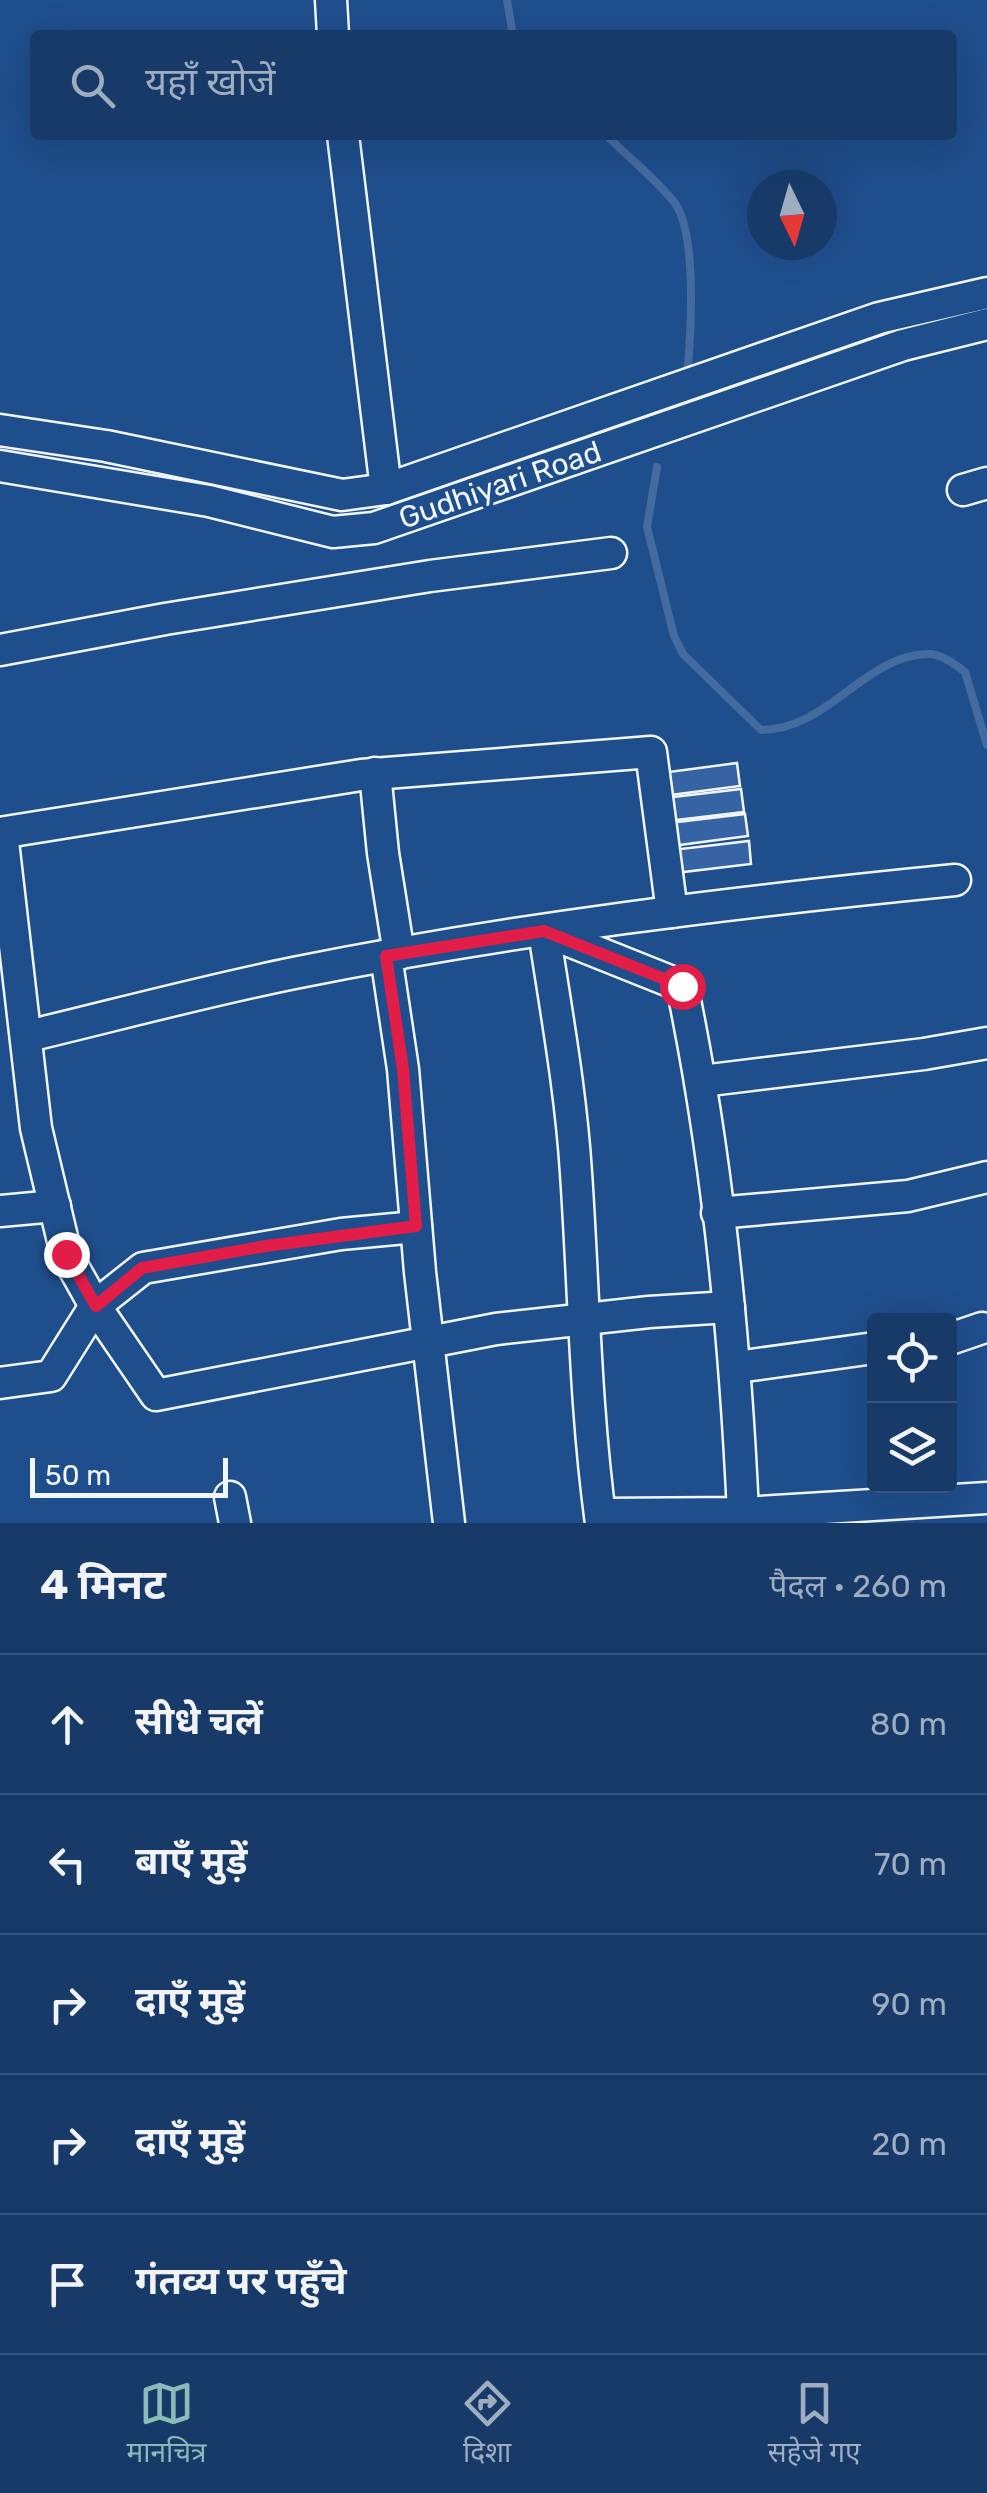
<!DOCTYPE html>
<html lang="hi">
<meta charset="utf-8">
<style>
body{margin:0;font-family:Rubik,"Noto Sans Devanagari",sans-serif;background:#244571;color:#f1f3f6}
.controls{position:absolute;right:30px;bottom:30px;display:grid;overflow:hidden;border-radius:10px;box-shadow:0 10px 40px #0002}
.controls button{width:90px;height:90px;display:grid;place-items:center;padding:0;border:0;border-bottom:2px solid #36547d;background:#173a69;color:#f1f3f6;font:50px sans-serif}
.compass{position:absolute;left:747px;top:170px;width:90px;height:90px;border-radius:50%;background:#173a69;box-shadow:0 10px 40px #0002;rotate:175deg}
.scale{position:absolute;left:30px;bottom:25px;width:198px;box-sizing:border-box;padding-left:10px;border:5px solid #f2f6ff;border-top:0;font-size:28px;line-height:35px;white-space:nowrap;color:#f2f6ff;-webkit-text-stroke:8px #1f4e8c;paint-order:stroke}
.stop{position:absolute;width:30px;height:30px;margin:-22px;border:8px solid #e11d48;border-radius:50%;background:#fff}
.stop.end{background:#e11d48;border-color:#fff;box-shadow:0 2px 10px #0008}
.list{margin:0;padding:0;list-style:none}
h2{display:flex;justify-content:space-between;align-items:center;height:130px;margin:0;padding:0 40px;font-size:42px}
h2 small{font-size:32px;font-weight:400;color:#9eadc0}
.list li{display:grid;grid-template-columns:65px 1fr auto;gap:30px;align-items:center;box-sizing:border-box;height:140px;padding:0 40px;border-top:2px solid #36547d}
.list b{display:block;font-size:38px;white-space:nowrap}
.list em{font-size:32px;font-style:normal;color:#9eadc0}
.icon{flex:none;width:55px;height:55px;fill:none;stroke:currentColor;stroke-width:2;stroke-linecap:round;stroke-linejoin:round}
.map{position:relative;flex:none;width:987px;height:1523px;overflow:hidden}
.search{position:absolute;background:#173a69;box-shadow:0 10px 40px #0002;left:30px;right:30px;top:30px;height:110px;display:flex;align-items:center;gap:25px;box-sizing:border-box;padding:0 35px;border-radius:10px;color:#9eadc0;font-size:38px}
.sheet{height:830px;background:#173a69}
nav{display:flex;justify-content:space-around;align-items:center;box-sizing:border-box;height:140px;border-top:2px solid #36547d;background:#173a69;font-size:28px;color:#9eadc0}
nav a{display:grid;justify-items:center;gap:5px}
nav .on{color:#8bbbb9}
.map>svg:first-child{display:block}
</style>
<div class="map">
<svg width="987" height="1523" viewBox="0 0 987 1523">
<rect width="100%" height="100%" fill="#1f4e8c"/>
<g fill="none" stroke-linecap="round" stroke-linejoin="round">
<g stroke="#446ba0" stroke-width="8">
<polyline points="507,0 513,35"/>
<path d="M 606,135 C 628,157 655,178 674,202 C 697,231 691,329 688,366"/>
<path d="M 657,467 L 647,527 L 674,636 L 683,654 L 761,730 C 829,730 867,652 931,654 C 943,655 956,665 965,672 L 987,745"/>
</g>
</g>
<g fill="#3563a3" stroke="#f2f6ff" stroke-width="2.5">
<polygon points="737,763 740,786 663,796 661,773"/>
<polygon points="741,789 744,812 668,821 665,798"/>
<polygon points="745,814 748,836 672,846 669,823"/>
<polygon points="749,841 751,864 675,873 672,850"/>
</g>
<g fill="none" stroke-linecap="round" stroke-linejoin="round">
<defs>
<g id="minor">
<polyline points="331,0 333,35"/>
<polyline points="343,135 386,489"/>
<polyline points="0,430 106,446 342,495 386,489 879,318 987,293"/>
<polyline points="0,466 209,501 333,532 374,528 903,345 987,324"/>
<polyline points="963,490 987,483"/>
<polyline points="0,650 165,619 430,576 611,553"/>
<polyline points="375,773 383,853 399,954"/>
<polyline points="0,833 361,775 651,752 672,912"/>
<polyline points="2,833 36,1128 66,1254 95,1306 156,1395 496,1329 649,1312 729,1307"/>
<path d="M 544,931 C 556,1011 571,1092 576,1173 C 584,1290 585,1407 601,1523"/>
<path d="M 547,932 L 682,986 C 718,1159 735,1337 743,1513"/>
<polyline points="386,956 403,1069 420,1272 449,1523"/>
<path d="M 28,1036 C 116,1015 205,991 294,973 C 512,929 734,902 955,880"/>
<polyline points="702,1081 924,1054 987,1043"/>
<polyline points="0,1211 55,1206"/>
<polyline points="717,1213 908,1196 987,1177"/>
<polyline points="950,1339 982,1328"/>
<polyline points="737,1367 874,1348"/>
<polyline points="0,1383 51,1376 95,1306 143,1268 341,1234 416,1227"/>
<polyline points="230,1497 235,1523"/>
<polyline points="600,1514 743,1513 987,1498"/>
</g>
</defs>
<use href="#minor" stroke="#f2f6ff" stroke-width="35"/>
<use href="#minor" stroke="#1f4e8c" stroke-width="30"/>
</g>
<g fill="none" stroke-linecap="round" stroke-linejoin="round">
<polyline stroke="#e11d48" stroke-width="12" points="66,1254 96,1306 142,1268 266,1246 416,1226 403,1069 386,956 544,931 682,986"/>
</g>
<g text-anchor="middle" stroke-width="8" stroke-linejoin="round" paint-order="stroke">
<g font-size="30" fill="#f2f6ff" stroke="#1f4e8c">
<text transform="translate(500 485) rotate(-19)" y="10">Gudhiyari Road</text>
</g>
</g>
</svg>
<div class="controls">
<button><svg class="icon" aria-label="locate" viewBox="0 0 24 24"><circle cx="12" cy="12" r="6"/><path d="M12 2v4M12 18v4M2 12h4M18 12h4"/></svg></button>
<button><svg class="icon" aria-label="layers" viewBox="0 0 24 24"><path d="M12 4l9 5-9 5-9-5zM3 14l9 5 9-5"/></svg></button>
</div>
<svg class="compass" viewBox="-18 -18 36 36"><path d="M0-13l5 13h-10z" fill="#e53935"/><path d="M0 13l5-13h-10z" fill="#9eadc0"/></svg>
<div class="scale">50 m</div>
<div class="stop" style="left:682px;top:986px"></div>
<div class="stop end" style="left:66px;top:1254px"></div>
<div class="search"><svg class="icon" aria-label="search" viewBox="0 0 24 24"><circle cx="10" cy="10" r="6"/><path d="M15 15l6 6"/></svg>यहाँ खोजें</div>
</div>
<section class="sheet">
<h2>4 मिनट<small>पैदल · 260 m</small></h2>
<ul class="list">
<li><svg class="icon" aria-label="ahead" viewBox="0 0 24 24"><path d="M12 20V5M6 11l6-6 6 6"/></svg><div><b>सीधे चलें</b></div><em>80 m</em></li>
<li><svg class="icon" aria-label="left" viewBox="0 0 24 24"><path d="M17 20v-9H6M10 6l-5 5 5 5"/></svg><div><b>बाएँ मुड़ें</b></div><em>70 m</em></li>
<li><svg class="icon" aria-label="right" viewBox="0 0 24 24"><path d="M7 20v-9h11M14 6l5 5-5 5"/></svg><div><b>दाएँ मुड़ें</b></div><em>90 m</em></li>
<li><svg class="icon" aria-label="right" viewBox="0 0 24 24"><path d="M7 20v-9h11M14 6l5 5-5 5"/></svg><div><b>दाएँ मुड़ें</b></div><em>20 m</em></li>
<li><svg class="icon" aria-label="arrive" viewBox="0 0 24 24"><path d="M6 21V4h12l-3 4 3 4H6"/></svg><div><b>गंतव्य पर पहुँचे</b></div></li>
</ul>
</section>
<nav>
<a class="on"><svg class="icon" aria-label="map" viewBox="0 0 24 24"><path d="M3 6l6-2 6 2 6-2v14l-6 2-6-2-6 2zM9 4v14M15 6v14"/></svg>मानचित्र</a>
<a><svg class="icon" aria-label="directions" viewBox="0 0 24 24"><path d="M12 3l9 9-9 9-9-9zM9 14v-3h6M13 9l2 2-2 2"/></svg>दिशा</a>
<a><svg class="icon" aria-label="saved" viewBox="0 0 24 24"><path d="M7 4h10v16l-5-4-5 4z"/></svg>सहेजे गए</a>
</nav>
